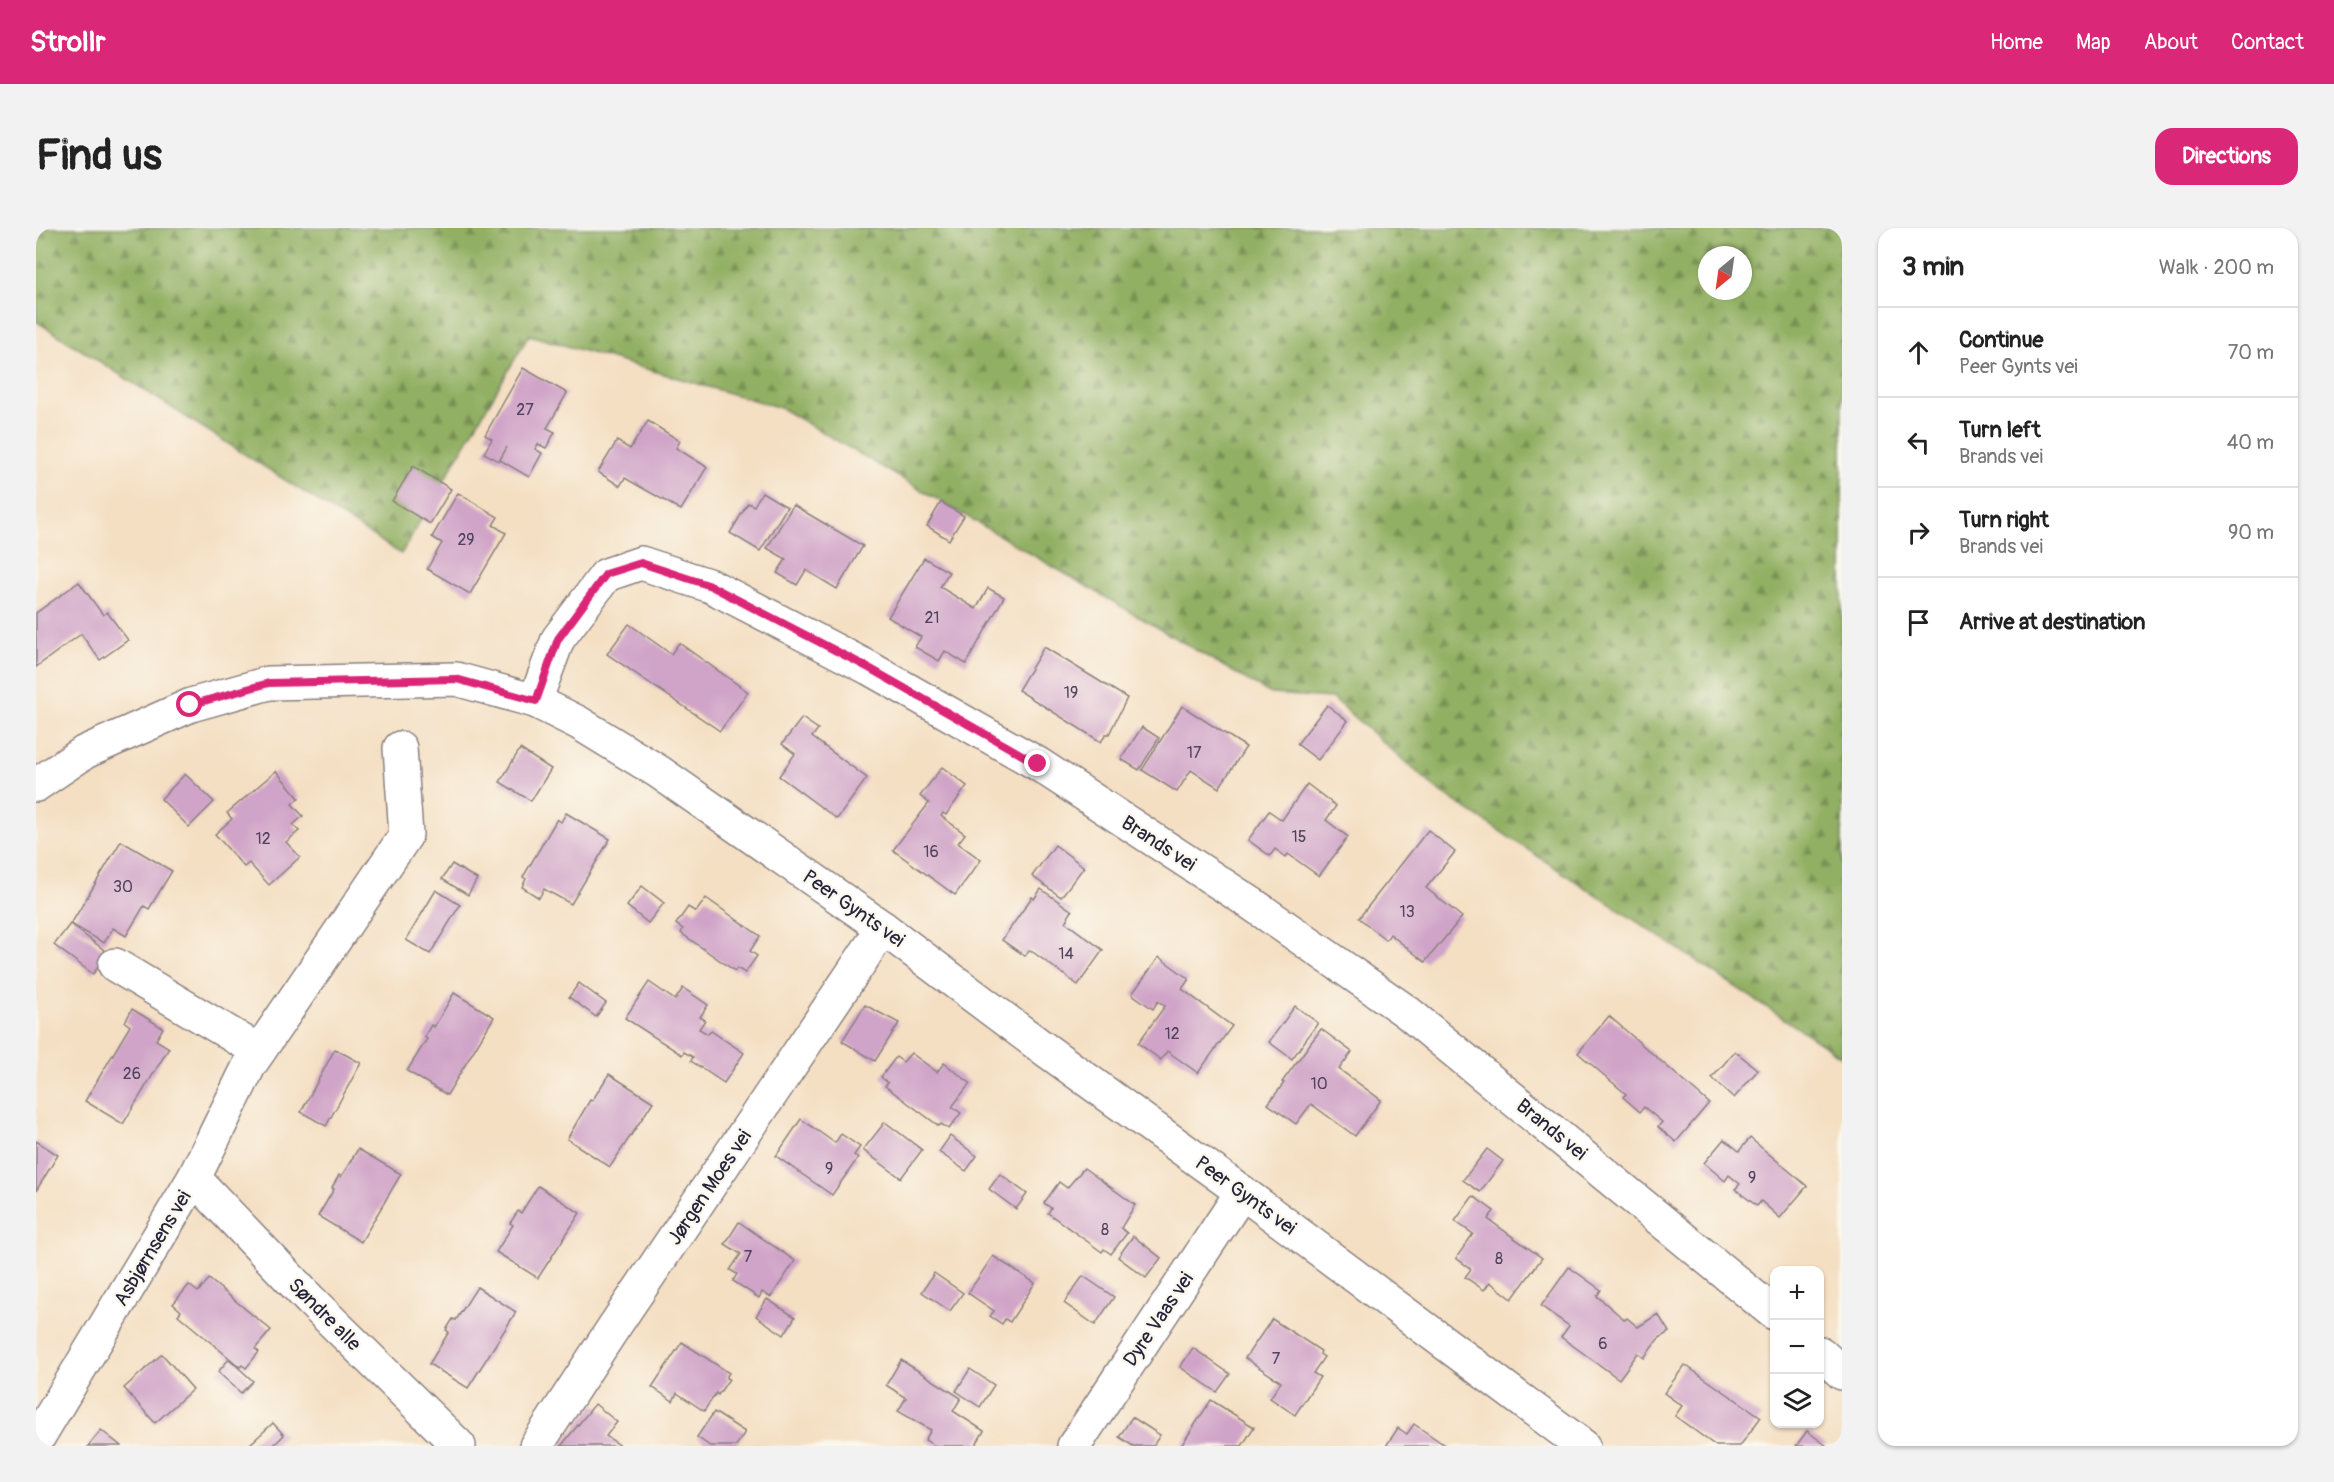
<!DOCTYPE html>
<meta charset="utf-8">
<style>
body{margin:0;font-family:Pangolin,sans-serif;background:#f2f2f2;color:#222}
.controls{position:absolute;right:18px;bottom:18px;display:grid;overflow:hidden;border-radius:12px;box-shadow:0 2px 4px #0004}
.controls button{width:54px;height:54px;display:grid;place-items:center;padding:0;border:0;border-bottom:2px solid #e0e0e0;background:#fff;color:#222;font:30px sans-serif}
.compass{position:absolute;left:1662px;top:18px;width:54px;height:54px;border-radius:50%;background:#fff;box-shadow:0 2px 4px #0004;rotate:209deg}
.stop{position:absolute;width:18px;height:18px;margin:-14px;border:4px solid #db2777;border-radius:50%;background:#fff}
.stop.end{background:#db2777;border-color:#fff;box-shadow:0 2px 6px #0008}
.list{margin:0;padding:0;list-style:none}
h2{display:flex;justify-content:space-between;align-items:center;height:78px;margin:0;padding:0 24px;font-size:26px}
h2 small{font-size:20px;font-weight:400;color:#767676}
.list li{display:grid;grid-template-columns:39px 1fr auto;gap:18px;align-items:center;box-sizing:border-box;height:90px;padding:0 24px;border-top:2px solid #e0e0e0}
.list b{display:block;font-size:22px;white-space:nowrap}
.list p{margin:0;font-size:20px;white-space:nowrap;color:#767676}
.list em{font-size:20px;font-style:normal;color:#767676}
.icon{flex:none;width:33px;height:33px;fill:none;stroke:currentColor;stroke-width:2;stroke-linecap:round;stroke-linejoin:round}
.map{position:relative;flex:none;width:1806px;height:1218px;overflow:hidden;border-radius:18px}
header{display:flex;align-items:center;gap:36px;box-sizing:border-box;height:84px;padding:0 30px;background:#db2777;color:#fff}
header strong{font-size:28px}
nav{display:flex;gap:33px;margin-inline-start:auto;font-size:21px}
.intro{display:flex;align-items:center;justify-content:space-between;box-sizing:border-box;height:144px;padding:0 36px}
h1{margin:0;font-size:42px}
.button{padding:15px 27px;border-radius:18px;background:#db2777;color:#fff;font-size:21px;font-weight:700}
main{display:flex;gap:36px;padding:0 36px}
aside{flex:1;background:#fff;border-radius:18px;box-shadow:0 2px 4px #0004}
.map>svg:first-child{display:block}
</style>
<header>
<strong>Strollr</strong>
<nav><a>Home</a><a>Map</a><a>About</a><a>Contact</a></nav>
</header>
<div class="intro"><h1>Find us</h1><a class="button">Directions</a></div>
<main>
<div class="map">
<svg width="1806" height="1218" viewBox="0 0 1806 1218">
<defs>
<pattern id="forest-firs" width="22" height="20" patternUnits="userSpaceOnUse" patternTransform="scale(1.5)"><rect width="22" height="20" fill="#92b063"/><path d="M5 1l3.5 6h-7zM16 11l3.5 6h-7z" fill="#778f53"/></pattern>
</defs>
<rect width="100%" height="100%" fill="#fbf7ec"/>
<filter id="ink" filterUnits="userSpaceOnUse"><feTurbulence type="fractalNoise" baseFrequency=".0167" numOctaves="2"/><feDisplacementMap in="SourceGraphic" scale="12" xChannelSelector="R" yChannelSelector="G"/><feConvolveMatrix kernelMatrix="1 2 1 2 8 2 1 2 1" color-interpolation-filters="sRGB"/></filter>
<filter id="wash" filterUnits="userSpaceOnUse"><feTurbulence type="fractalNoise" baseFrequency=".008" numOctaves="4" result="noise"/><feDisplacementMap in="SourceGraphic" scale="24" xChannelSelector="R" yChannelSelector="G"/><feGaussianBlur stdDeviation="1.35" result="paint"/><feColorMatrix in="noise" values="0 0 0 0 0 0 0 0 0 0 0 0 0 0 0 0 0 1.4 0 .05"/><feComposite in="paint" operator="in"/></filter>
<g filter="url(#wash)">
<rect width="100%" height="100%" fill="#f4dfc3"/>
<path fill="url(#forest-firs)" stroke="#5a694f" stroke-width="1.5" fill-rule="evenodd" d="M 0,0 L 1806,0 L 1806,829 L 1403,563 L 1296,470 L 1235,466 L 745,180 L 493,107 L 365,326 L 0,93 ZM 1671,27 L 1707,27 L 1707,63 L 1671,63 Z"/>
<g id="blocks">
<g fill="#d0a4c8">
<polygon points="487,140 531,165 511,200 519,204 510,220 502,216 499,221 506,225 493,249 464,232 471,219 463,233 448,225 456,211 449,207"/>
<polygon points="612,193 644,213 640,220 671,239 645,282 589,250 584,258 562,244 581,213 594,221"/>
<polygon points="377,238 415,261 394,296 356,273"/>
<polygon points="726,264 751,279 724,323 694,305 712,275 718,278"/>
<polygon points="422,265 462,289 457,297 470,305 434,366 391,341 406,315 396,309"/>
<polygon points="905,274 928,288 913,312 891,298"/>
<polygon points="757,277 827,318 801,361 770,342 761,357 741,345 750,331 731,320"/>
<polygon points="888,330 913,344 904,359 940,381 952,360 968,369 930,436 909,423 903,433 879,419 885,409 852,389"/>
<polygon points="43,354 67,387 71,384 92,412 64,432 45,406 0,439 0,385"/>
<polygon points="593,396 635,426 643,415 712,464 684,503 571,426"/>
<polygon points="1008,419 1091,470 1073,506 1070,506 1065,514 982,462"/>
<polygon points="1291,477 1312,493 1282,532 1261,516"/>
<polygon points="1146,478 1210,519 1183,560 1155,542 1141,564 1106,542"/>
<polygon points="766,490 782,501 776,509 831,550 801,591 743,548 759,526 746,516"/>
<polygon points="1106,499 1123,510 1103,542 1085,531"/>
<polygon points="484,521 515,541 495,573 464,554"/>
<polygon points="906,539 931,558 910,587 907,585 905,588 929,606 922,615 945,632 919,667 857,622 893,575 884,568"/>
<polygon points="240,543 263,570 256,576 267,588 257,597 263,603 250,614 264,629 233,657 213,635 208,639 179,606 196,591 191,585"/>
<polygon points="149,546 178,574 153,599 125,571"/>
<polygon points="1271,556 1300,578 1290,592 1312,609 1283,648 1252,626 1250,629 1239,621 1234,628 1212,612 1233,583 1246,592"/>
<polygon points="530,585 574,611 535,676 508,661 503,670 486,659 490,651 487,649 521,591 525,594"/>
<polygon points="1392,602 1419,624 1390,660 1426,689 1389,734 1354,706 1350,712 1323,690"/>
<polygon points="85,613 136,643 113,681 108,678 90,708 77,700 68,715 35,696"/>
<polygon points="1019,617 1048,639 1025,669 996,648"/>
<polygon points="416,636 441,651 432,667 406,651"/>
<polygon points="606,658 628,675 612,695 591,678"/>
<polygon points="1005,661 1036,683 1029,694 1067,722 1042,757 994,722 989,728 966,712 996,669 998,671"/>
<polygon points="400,662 424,677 394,726 370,712"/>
<polygon points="670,670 724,708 714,723 721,728 709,745 701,740 699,743 645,705 647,701 640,696 652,679 660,684"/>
<polygon points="34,696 72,725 57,746 18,717"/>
<polygon points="1123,729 1153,751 1146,761 1196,798 1162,845 1131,823 1125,832 1102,815 1129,778 1122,773 1117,781 1096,766"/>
<polygon points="613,754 639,772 647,760 672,777 664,789 669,792 663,801 672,806 675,803 708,825 688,855 655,833 657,829 648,824 646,827 589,790"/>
<polygon points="543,755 570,775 560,789 533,769"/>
<polygon points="418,765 458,789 411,867 371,843 391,811 388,809 395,797 398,799"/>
<polygon points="829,777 863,795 839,833 806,813"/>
<polygon points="1259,778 1282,795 1256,831 1233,814"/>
<polygon points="96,781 127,800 120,812 133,820 87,896 49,873 94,798 89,794"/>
<polygon points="1573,788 1673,875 1640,914 1622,899 1626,894 1608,879 1604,884 1587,869 1590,866 1542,825"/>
<polygon points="1285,801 1316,824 1303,841 1345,872 1319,908 1275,876 1260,896 1232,876 1248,855 1246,854"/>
<polygon points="299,821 325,835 290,898 265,884"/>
<polygon points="1699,823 1722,842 1698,870 1676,850"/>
<polygon points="875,825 901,844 908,835 934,855 916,879 925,885 913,901 905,896 903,898 849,858 852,855 845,849 860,829 867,834"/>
<polygon points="573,846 617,874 574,939 531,911 554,872 556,873"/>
<polygon points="765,891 799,915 805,906 824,919 818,927 822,930 796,967 740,928"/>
<polygon points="849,894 886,922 865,950 827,922"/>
<polygon points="914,908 941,928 930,943 903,924"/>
<polygon points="1714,910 1771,958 1744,990 1725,973 1721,978 1699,961 1704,956 1693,947 1689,953 1668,935 1688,911 1703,923"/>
<polygon points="0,913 22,927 0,963"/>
<polygon points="322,921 365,946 325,1014 282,988 298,961 296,960 303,947 305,949"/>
<polygon points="1451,921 1467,933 1444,964 1427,952"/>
<polygon points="1048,940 1099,977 1085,1000 1091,1005 1075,1026 1068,1021 1066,1024 1012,985 1015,980 1008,975 1023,954 1031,960"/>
<polygon points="964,946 991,966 980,981 953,961"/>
<polygon points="502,958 544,985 502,1050 460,1024 477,997 474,995 482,983 485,985"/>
<polygon points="1437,968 1458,983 1452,991 1506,1030 1476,1071 1454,1054 1448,1062 1429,1049 1435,1041 1420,1030 1437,1006 1419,993"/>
<polygon points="703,994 759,1033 735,1069 726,1064 723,1070 697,1053 701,1046 694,1042 705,1026 689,1016"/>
<polygon points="1097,1008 1125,1030 1110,1050 1082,1029"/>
<polygon points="957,1028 999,1055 974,1094 969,1091 966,1096 954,1088 958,1083 932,1065"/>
<polygon points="1533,1039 1565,1062 1561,1068 1589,1092 1591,1090 1602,1099 1622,1086 1633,1104 1622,1111 1608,1130 1602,1125 1583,1151 1525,1109 1533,1098 1505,1078"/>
<polygon points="898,1045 927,1065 914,1083 886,1064"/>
<polygon points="1047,1048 1078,1069 1059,1097 1028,1075"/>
<polygon points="173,1051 235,1102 219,1121 223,1124 210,1140 206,1137 204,1139 142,1087 145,1083 137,1076 153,1057 162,1064"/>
<polygon points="441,1059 480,1084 432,1160 393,1136 413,1104 410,1102 417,1091 420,1092"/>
<polygon points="731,1071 759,1089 748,1107 720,1088"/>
<polygon points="1236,1091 1285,1123 1284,1126 1288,1129 1277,1145 1284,1149 1259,1187 1234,1170 1245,1154 1209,1130"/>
<polygon points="646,1114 693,1145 690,1150 693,1151 682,1167 680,1165 668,1183 641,1165 637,1173 616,1159"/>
<polygon points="1157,1120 1194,1146 1181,1164 1144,1139"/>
<polygon points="126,1126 157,1161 119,1195 88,1160"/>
<polygon points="193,1131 217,1153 205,1165 182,1144"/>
<polygon points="865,1132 925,1170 917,1183 948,1203 939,1218 899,1218 889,1212 895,1202 862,1183 870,1170 850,1157"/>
<polygon points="1649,1137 1725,1189 1704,1218 1680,1218 1639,1188 1646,1178 1628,1165"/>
<polygon points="934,1141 958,1157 944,1179 920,1163"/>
<polygon points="1175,1172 1218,1199 1206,1218 1145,1218"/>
<polygon points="559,1176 581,1194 570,1208 585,1218 525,1218"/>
<polygon points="678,1184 709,1204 700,1218 674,1218 661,1209"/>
<polygon points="1096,1189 1124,1207 1117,1218 1097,1218 1083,1209"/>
<polygon points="237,1195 248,1207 237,1218 212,1218"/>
<polygon points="1378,1196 1410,1218 1350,1218 1362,1200 1371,1206"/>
<polygon points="65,1202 85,1218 52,1218"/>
<polygon points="1771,1203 1791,1218 1760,1218"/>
</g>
</g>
</g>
<g filter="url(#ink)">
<use href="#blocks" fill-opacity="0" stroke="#8b807f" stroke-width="1.5"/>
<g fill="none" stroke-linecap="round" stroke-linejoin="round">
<defs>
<g id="minor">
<polyline points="499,473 522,411 570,347 605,335 675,358 833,440 1002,536 1216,676 1371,784 1738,1085"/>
<polyline points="0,557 49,524 155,477 233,455 420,451 499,473 543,495 623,544 847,700 1003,817 1206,964 1547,1218"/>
<polyline points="79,737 223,823"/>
<polyline points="158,950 274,1072 423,1218"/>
<polyline points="1784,1125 1806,1145"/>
<polyline points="0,1213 158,950 213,838 370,607 364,520"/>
<polyline points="500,1218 576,1102 847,700"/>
<polyline points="1038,1218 1206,964"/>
</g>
</defs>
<use href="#minor" stroke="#8b807f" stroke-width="36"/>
<use href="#minor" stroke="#fff" stroke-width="33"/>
</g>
</g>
<g fill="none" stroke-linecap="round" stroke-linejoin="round" filter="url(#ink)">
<polyline stroke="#db2777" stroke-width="8" points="154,477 233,455 420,451 500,473 522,411 570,346 605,335 675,358 833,440 1002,536"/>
</g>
<g text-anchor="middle" stroke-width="4.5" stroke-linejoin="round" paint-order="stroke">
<g font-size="16" fill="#4e425e">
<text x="489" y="187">27</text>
<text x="430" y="317">29</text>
<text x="896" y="395">21</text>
<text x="1035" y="470">19</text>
<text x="1158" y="530">17</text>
<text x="1263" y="614">15</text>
<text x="227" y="616">12</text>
<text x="895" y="629">16</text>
<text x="87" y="664">30</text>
<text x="1371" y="689">13</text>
<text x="1030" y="731">14</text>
<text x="1136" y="811">12</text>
<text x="96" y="851">26</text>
<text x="1283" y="861">10</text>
<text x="793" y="946">9</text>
<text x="1716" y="955">9</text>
<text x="1069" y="1007">8</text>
<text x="712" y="1034">7</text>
<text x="1463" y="1036">8</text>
<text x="1567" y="1121">6</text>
<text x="1240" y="1136">7</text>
</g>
<g font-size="20" fill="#22223b" stroke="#fbf7ec">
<text transform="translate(1123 615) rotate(33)" y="7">Brands vei</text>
<text transform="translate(818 680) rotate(35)" y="7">Peer Gynts vei</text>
<text transform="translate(1516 901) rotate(39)" y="7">Brands vei</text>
<text transform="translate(673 959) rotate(-56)" y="7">Jørgen Moes vei</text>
<text transform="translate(1210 967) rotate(36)" y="7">Peer Gynts vei</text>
<text transform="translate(116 1020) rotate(-59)" y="7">Asbjørnsens vei</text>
<text transform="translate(289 1086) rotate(45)" y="7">Søndre alle</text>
<text transform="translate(1122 1091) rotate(-56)" y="7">Dyre Vaas vei</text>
</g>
</g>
</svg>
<div class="controls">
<button>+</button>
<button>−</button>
<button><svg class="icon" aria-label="layers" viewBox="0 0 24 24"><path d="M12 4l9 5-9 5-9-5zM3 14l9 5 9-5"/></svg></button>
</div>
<svg class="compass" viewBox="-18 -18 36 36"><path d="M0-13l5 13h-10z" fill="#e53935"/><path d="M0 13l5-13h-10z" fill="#767676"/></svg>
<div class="stop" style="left:154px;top:477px"></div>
<div class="stop end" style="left:1002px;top:536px"></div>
</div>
<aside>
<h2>3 min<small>Walk · 200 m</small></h2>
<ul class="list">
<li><svg class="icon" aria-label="ahead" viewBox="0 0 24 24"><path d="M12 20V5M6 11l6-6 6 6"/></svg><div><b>Continue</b><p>Peer Gynts vei</p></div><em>70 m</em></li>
<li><svg class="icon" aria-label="left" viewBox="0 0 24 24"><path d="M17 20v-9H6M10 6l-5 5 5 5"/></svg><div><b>Turn left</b><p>Brands vei</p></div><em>40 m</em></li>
<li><svg class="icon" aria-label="right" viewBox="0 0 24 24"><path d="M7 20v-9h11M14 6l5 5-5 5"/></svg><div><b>Turn right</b><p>Brands vei</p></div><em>90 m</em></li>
<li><svg class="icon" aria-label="arrive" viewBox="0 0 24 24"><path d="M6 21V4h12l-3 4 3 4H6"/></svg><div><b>Arrive at destination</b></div></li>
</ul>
</aside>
</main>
